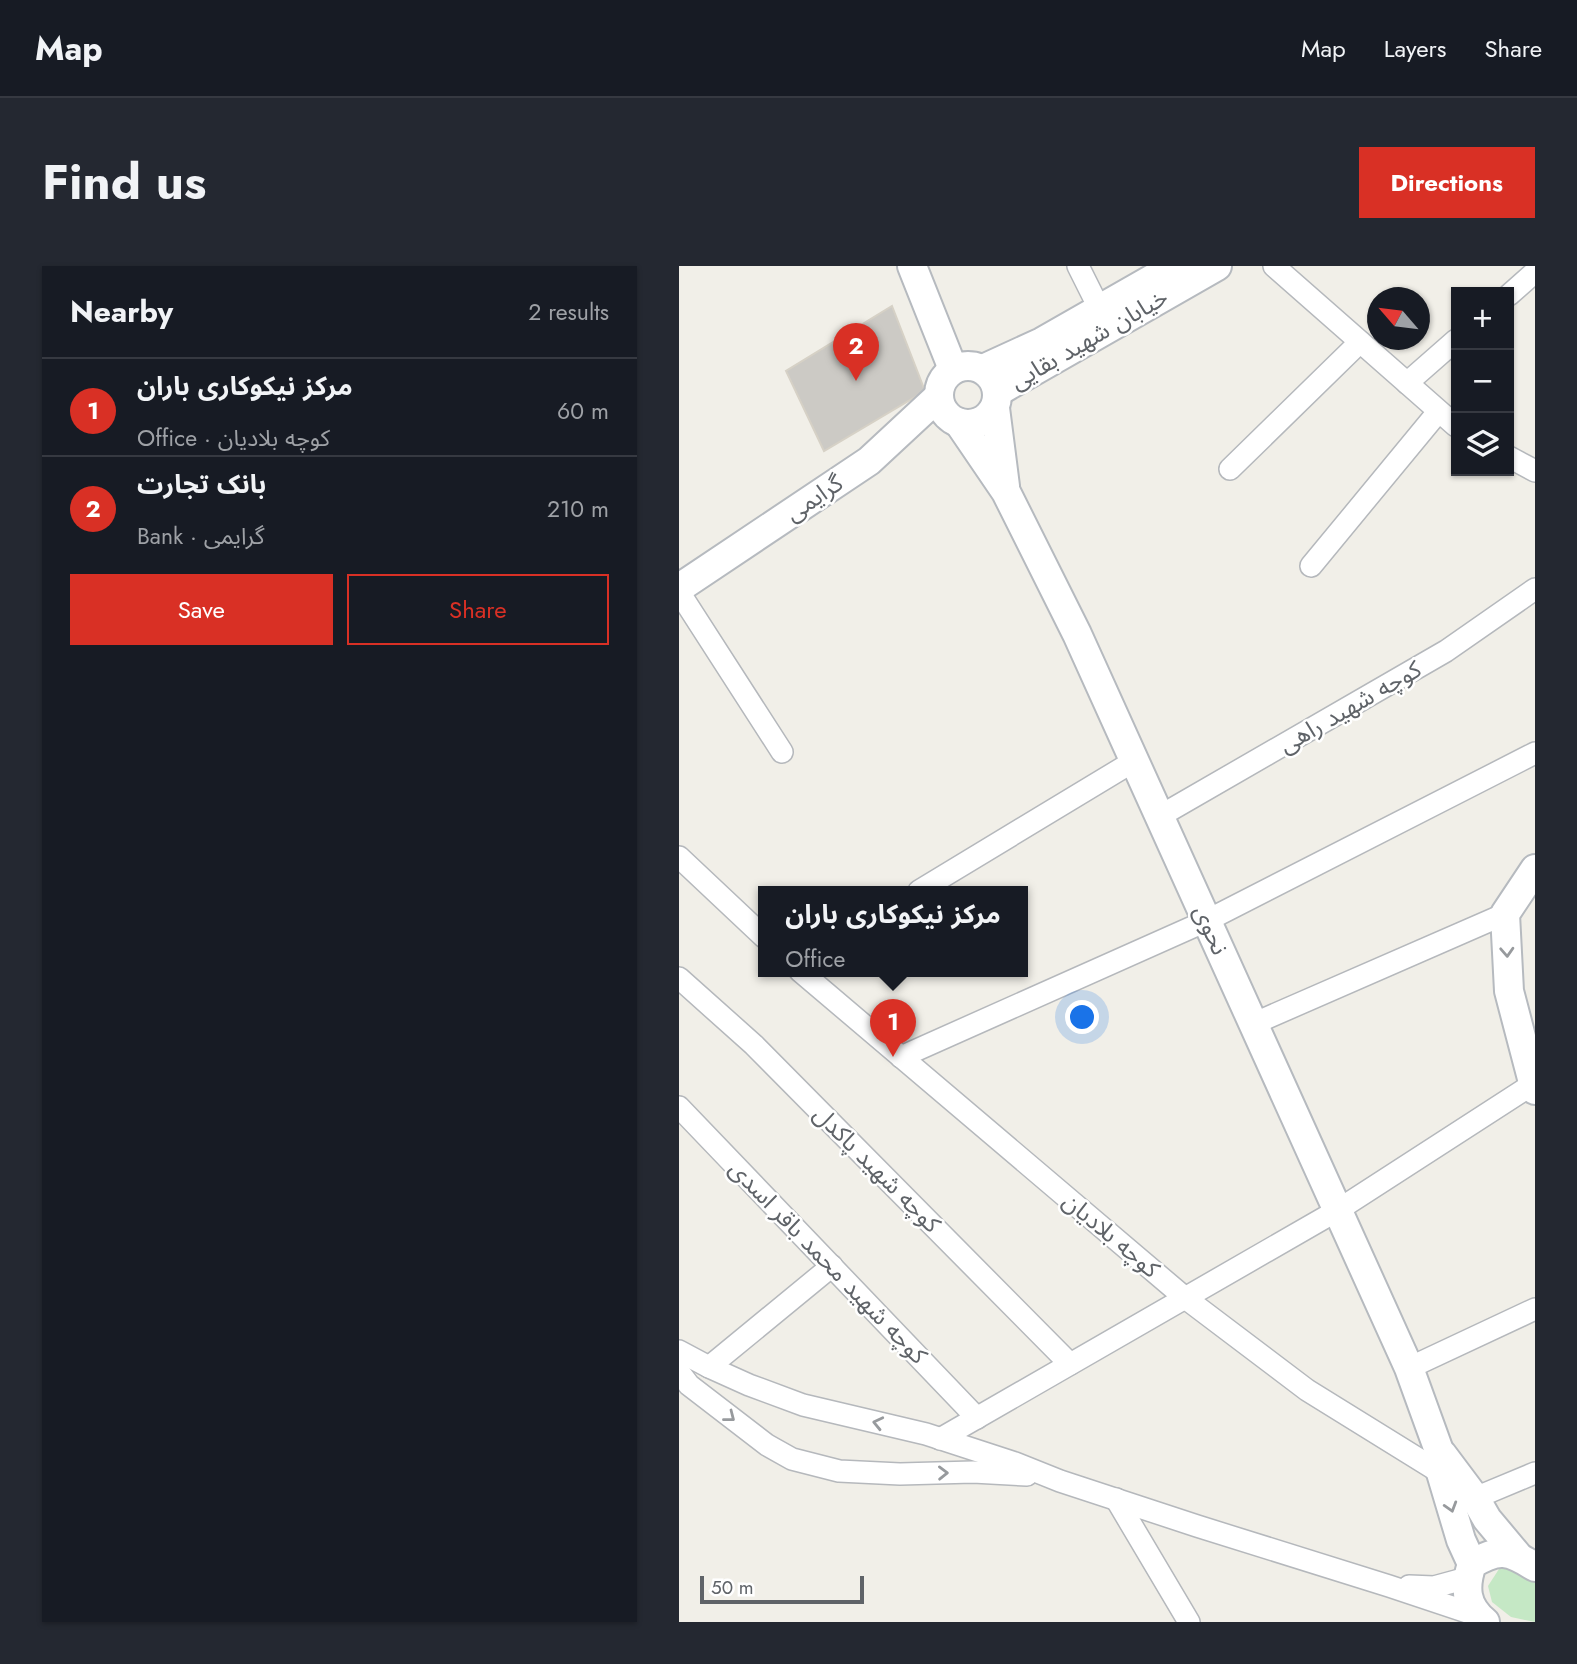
<!DOCTYPE html>
<meta charset="utf-8">
<style>
body{margin:0;font-family:Jost,"Noto Sans Arabic",sans-serif;background:#242831;color:#f1f3f6}
.controls{position:absolute;right:21px;top:21px;display:grid;overflow:hidden;border-radius:0px;box-shadow:0 2px 5px #0004}
.controls button{width:63px;height:63px;display:grid;place-items:center;padding:0;border:0;border-bottom:2px solid #363941;background:#171b24;color:#f1f3f6;font:35px sans-serif}
.compass{position:absolute;left:688px;top:21px;width:63px;height:63px;border-radius:50%;background:#171b24;box-shadow:0 2px 5px #0004;rotate:298deg}
.scale{position:absolute;left:21px;bottom:18px;width:164px;box-sizing:border-box;padding-left:7px;border:4px solid #5f6368;border-top:0;font-size:19px;line-height:24px;white-space:nowrap;color:#5f6368;-webkit-text-stroke:5px #fff;paint-order:stroke}
.you{position:absolute;left:404px;top:752px;width:24px;height:24px;margin:-18px;border:5px solid #fff;border-radius:50%;background:#1a73e8;box-shadow:0 0 0 10px #1a73e833}
.badge{display:grid;place-items:center;width:46px;height:46px;border-radius:50%;background:#d93025;color:#fff;font-size:23px;font-weight:700}
.pin{position:absolute;translate:-50% -58px;filter:drop-shadow(0 2px 4px #0008)}
.pin::after{content:'';position:absolute;top:37px;width:24px;height:21px;background:inherit;clip-path:polygon(0 0,100% 0,50% 100%)}
.popup{position:absolute;left:79px;top:620px;width:270px;height:91px;box-sizing:border-box;display:grid;place-content:center;border-radius:0px;background:#171b24;filter:drop-shadow(0 2px 5px #0005);font-size:23px;white-space:nowrap;color:#9ea1a6}
.popup b{font-size:26px;color:#f1f3f6}
.popup::after{content:'';position:absolute;left:50%;top:100%;margin-left:-14px;border:14px solid transparent;border-top-color:#171b24}
.list{margin:0;padding:0;list-style:none}
h2{display:flex;justify-content:space-between;align-items:center;height:91px;margin:0;padding:0 28px;font-size:30px}
h2 small{font-size:23px;font-weight:400;color:#9ea1a6}
.list li{display:grid;grid-template-columns:46px 1fr auto;gap:21px;align-items:center;box-sizing:border-box;height:98px;padding:0 28px;border-top:2px solid #363941}
.list b{display:block;font-size:26px;white-space:nowrap}
.list p{margin:0;font-size:23px;white-space:nowrap;color:#9ea1a6}
.list em{font-size:23px;font-style:normal;color:#9ea1a6}
.actions{display:flex;gap:14px;padding:21px 28px}
.actions a{flex:1;padding:16px 0;border:2px solid #d93025;border-radius:0px;text-align:center;font-size:24px;color:#d93025}
.actions .main{background:#d93025;color:#fff}
.icon{flex:none;width:38px;height:38px;fill:none;stroke:currentColor;stroke-width:2;stroke-linecap:round;stroke-linejoin:round}
.map{position:relative;flex:none;width:856px;height:1356px;overflow:hidden;border-radius:0px}
header{display:flex;align-items:center;gap:42px;box-sizing:border-box;height:98px;padding:0 35px;background:#171b24;border-bottom:2px solid #363941}
header strong{font-size:33px}
nav{display:flex;gap:38px;margin-inline-start:auto;font-size:24px}
.intro{display:flex;align-items:center;justify-content:space-between;box-sizing:border-box;height:168px;padding:0 42px}
h1{margin:0;font-size:49px}
.button{padding:18px 32px;border-radius:0px;background:#d93025;color:#fff;font-size:24px;font-weight:700}
main{display:flex;gap:42px;padding:0 42px}
aside{flex:1;background:#171b24;border-radius:0px;box-shadow:0 2px 5px #0004}
.map>svg:first-child{display:block}
</style>
<header>
<strong>Map</strong>
<nav><a>Map</a><a>Layers</a><a>Share</a></nav>
</header>
<div class="intro"><h1>Find us</h1><a class="button">Directions</a></div>
<main>
<aside>
<h2>Nearby<small>2 results</small></h2>
<ul class="list">
<li><span class="badge">1</span><div><b>مرکز نیکوکاری باران</b><p>Office · کوچه بلادیان</p></div><em>60 m</em></li>
<li><span class="badge">2</span><div><b>بانک تجارت</b><p>Bank · گرایمی</p></div><em>210 m</em></li>
</ul>
<div class="actions"><a class="main">Save</a><a>Share</a></div>
</aside>
<div class="map">
<svg width="856" height="1356" viewBox="0 0 856 1356">
<rect width="100%" height="100%" fill="#f1efe8"/>
<polygon fill="#c5e8c5" points="839,1298 856,1310 856,1356 832,1351 813,1336 809,1320 820,1303"/>
<polygon fill="#cccac5" stroke="#d6d1c6" stroke-width="2" points="213,40 246,125 145,185 107,105"/>
<g fill="none" stroke-linecap="round" stroke-linejoin="round">
<defs>
<g id="street">
<polyline points="399,0 421,44"/>
<polyline points="595,0 777,160"/>
<polyline points="830,29 856,6"/>
<polyline points="728,117 777,74"/>
<polyline points="830,191 856,205"/>
<polyline points="551,203 681,76"/>
<polyline points="632,300 759,146"/>
<polyline points="0,326 103,486"/>
<polyline points="481,550 767,385 856,323"/>
<polyline points="0,591 85,671"/>
<polyline points="240,625 455,495"/>
<polyline points="121,705 505,1031 628,1124 762,1207"/>
<polyline points="0,712 75,779 391,1098"/>
<polyline points="574,758 826,648"/>
<polyline points="222,791 527,655 856,487"/>
<polyline points="0,841 298,1152"/>
<polyline points="0,1085 30,1101 70,1119 124,1139 247,1168 336,1197 381,1215 518,1260 710,1320 797,1349"/>
<polyline points="30,1101 153,1000"/>
<polyline points="730,1102 856,1043"/>
<polyline points="0,1106 10,1119 88,1179 113,1193 160,1205 221,1208 294,1206 348,1209"/>
<polyline points="261,1173 659,944 854,818"/>
<polyline points="796,1232 856,1207"/>
<polyline points="437,1233 510,1356"/>
<polyline points="730,1320 755,1321 788,1312"/>
</g>
<g id="secondary">
<polyline points="233,0 274,103"/>
<circle cx="289" cy="129" r="29"/>
<polyline points="304,103 363,76 496,0"/>
<polyline points="318,126 538,0"/>
<polyline points="316,142 326,220"/>
<polyline points="280,157 327,226 398,368 730,1102 759,1182 762,1207 782,1274 793,1298"/>
<polyline points="0,322 190,195 260,130"/>
<polyline points="856,603 826,648 830,725 856,824"/>
<polyline points="763,1188 796,1232 808,1253 839,1290"/>
<path d="M 806,1356 C 786,1340 785,1321 793,1298 C 820,1282 829,1284 856,1301"/>
</g>
</defs>
<use href="#street" stroke="#b5b8bc" stroke-width="24"/>
<use href="#secondary" stroke="#b6babf" stroke-width="32"/>
<use href="#street" stroke="#fff" stroke-width="21"/>
<use href="#secondary" stroke="#fff" stroke-width="28"/>
</g>
<defs><path id="oneway-chevron" d="M-2-3.5L2.5 0L-2 3.5" fill="none" stroke-width="1.6" stroke-linecap="round" stroke-linejoin="round" transform="scale(1.75)"/></defs>
<g stroke="#979a9d">
<use href="#oneway-chevron" transform="translate(828 686) rotate(87)"/>
<use href="#oneway-chevron" transform="translate(51 1151) rotate(38)"/>
<use href="#oneway-chevron" transform="translate(199 1157) rotate(-167)"/>
<use href="#oneway-chevron" transform="translate(264 1207) rotate(-1)"/>
<use href="#oneway-chevron" transform="translate(772 1241) rotate(73)"/>
</g>
<g text-anchor="middle" stroke-width="5" stroke-linejoin="round" paint-order="stroke">
<g font-size="24" fill="#5f6368" stroke="#fff">
<text transform="translate(410 73) rotate(-30)" y="8">خیابان شهید بقایی</text>
<text transform="translate(135 232) rotate(-34)" y="8">گرایمی</text>
<text transform="translate(671 441) rotate(-30)" y="8">کوچه شهید راهی</text>
<text transform="translate(532 664) rotate(66)" y="8">نحوی</text>
<text transform="translate(198 903) rotate(45)" y="8">کوچه شهید پاکدل</text>
<text transform="translate(432 969) rotate(40)" y="8">کوچه بلادیان</text>
<text transform="translate(149 996) rotate(46)" y="8">کوچه شهید محمد باقر اسدی</text>
</g>
</g>
</svg>
<div class="controls">
<button>+</button>
<button>−</button>
<button><svg class="icon" aria-label="layers" viewBox="0 0 24 24"><path d="M12 4l9 5-9 5-9-5zM3 14l9 5 9-5"/></svg></button>
</div>
<svg class="compass" viewBox="-18 -18 36 36"><path d="M0-13l5 13h-10z" fill="#e53935"/><path d="M0 13l5-13h-10z" fill="#9ea1a6"/></svg>
<div class="scale">50 m</div>
<div class="you"></div>
<div class="pin badge" style="left:214px;top:791px">1</div>
<div class="popup"><b>مرکز نیکوکاری باران</b>Office</div>
<div class="pin badge" style="left:177px;top:115px">2</div>
</div>
</main>
